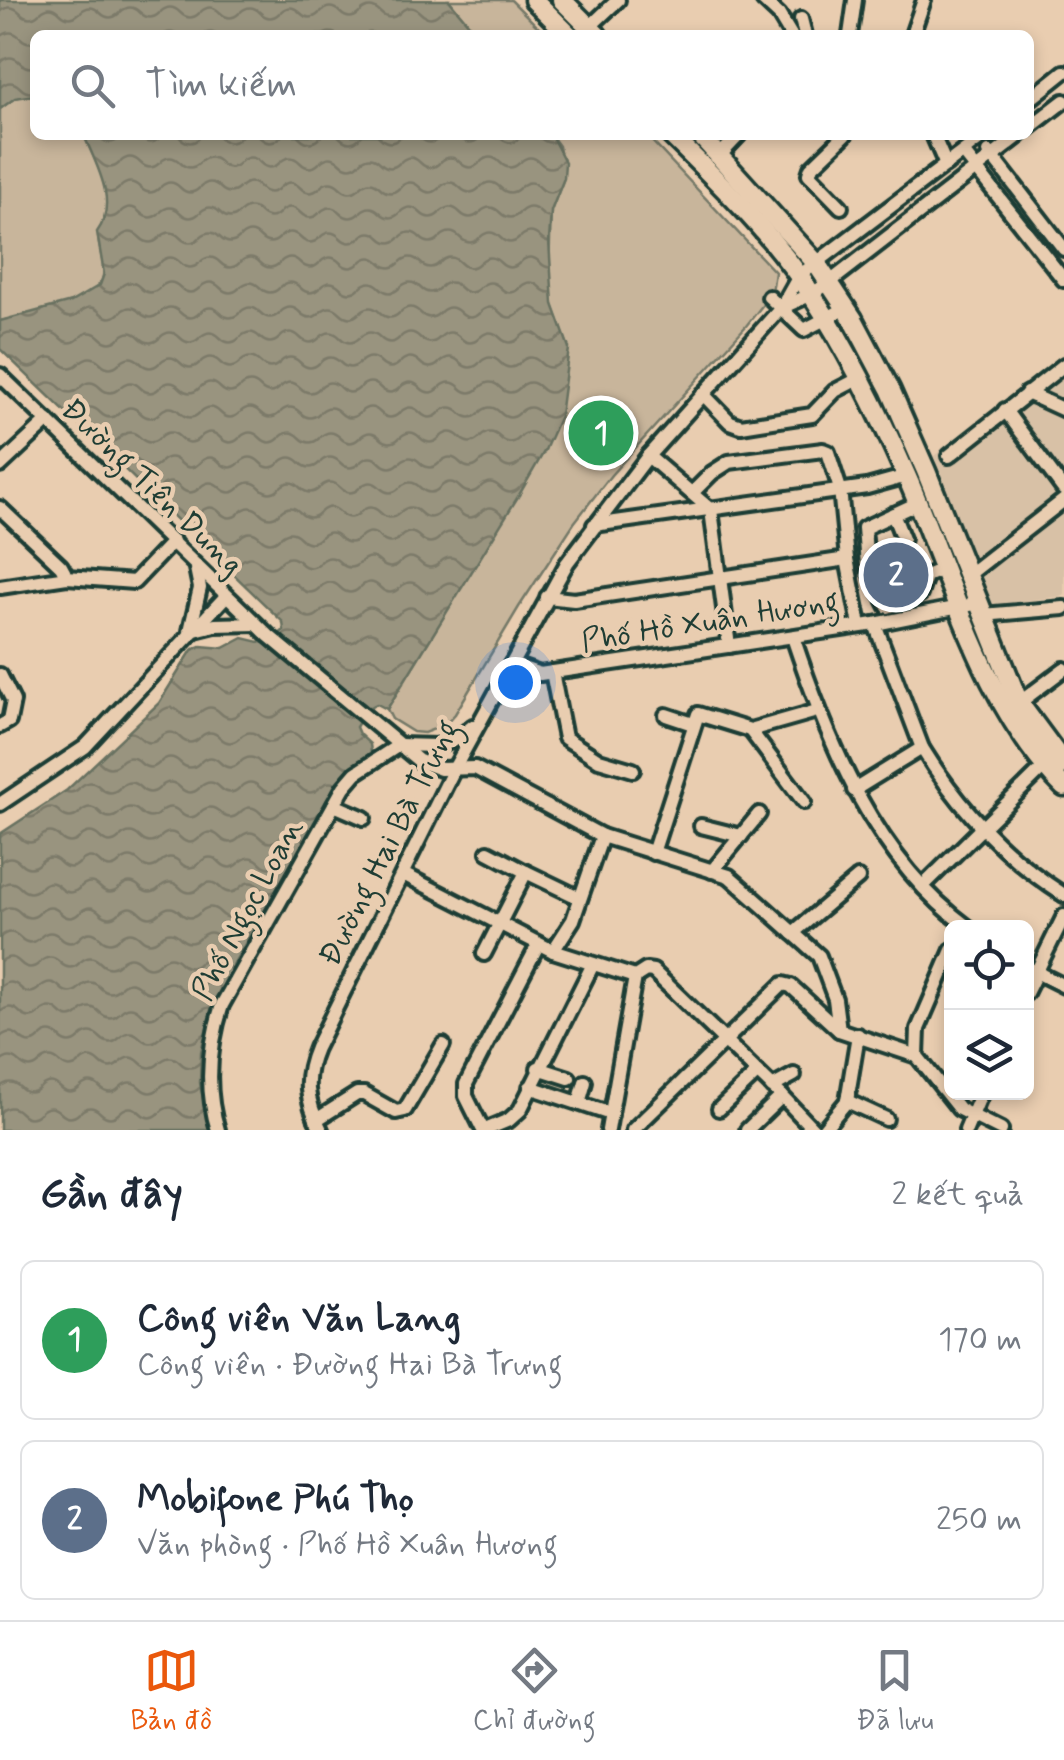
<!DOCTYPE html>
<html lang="vi">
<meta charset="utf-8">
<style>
body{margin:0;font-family:Mynerve,sans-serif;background:#f2f2f3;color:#1f2937}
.controls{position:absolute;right:30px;bottom:30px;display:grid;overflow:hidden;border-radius:15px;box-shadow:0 5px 15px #0003}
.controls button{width:90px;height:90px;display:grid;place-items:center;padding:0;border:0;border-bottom:2px solid #e0e1e3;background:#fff;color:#1f2937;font:50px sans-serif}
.you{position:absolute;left:515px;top:682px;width:35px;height:35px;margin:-25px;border:8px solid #fff;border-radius:50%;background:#1a73e8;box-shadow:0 0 0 15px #1a73e833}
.badge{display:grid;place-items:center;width:65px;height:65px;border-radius:50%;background:#ea580c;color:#fff;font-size:32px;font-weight:700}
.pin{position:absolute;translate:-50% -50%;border:5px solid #fff;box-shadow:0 2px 10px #0006}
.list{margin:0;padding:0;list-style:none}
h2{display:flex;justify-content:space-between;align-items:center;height:130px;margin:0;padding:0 40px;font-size:42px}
h2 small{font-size:32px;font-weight:400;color:#747a83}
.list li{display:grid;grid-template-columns:65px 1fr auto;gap:30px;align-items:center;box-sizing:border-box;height:160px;margin:0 20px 20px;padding:0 20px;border:2px solid #e0e1e3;border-radius:15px}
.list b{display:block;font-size:38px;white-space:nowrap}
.list p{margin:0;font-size:32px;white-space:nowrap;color:#747a83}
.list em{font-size:32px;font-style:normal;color:#747a83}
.icon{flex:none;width:55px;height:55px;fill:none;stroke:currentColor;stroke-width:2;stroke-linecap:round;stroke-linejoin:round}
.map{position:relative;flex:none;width:1064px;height:1130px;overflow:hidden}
.search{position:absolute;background:#fff;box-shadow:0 5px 15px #0003;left:30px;right:30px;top:30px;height:110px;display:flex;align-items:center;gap:25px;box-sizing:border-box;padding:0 35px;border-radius:15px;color:#747a83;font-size:38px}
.sheet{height:490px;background:#fff}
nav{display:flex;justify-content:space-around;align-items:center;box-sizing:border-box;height:140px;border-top:2px solid #e0e1e3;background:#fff;font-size:28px;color:#747a83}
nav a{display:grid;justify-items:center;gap:5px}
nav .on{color:#ea580c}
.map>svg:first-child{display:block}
</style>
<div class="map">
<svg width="1064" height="1130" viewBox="0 0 1064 1130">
<defs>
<pattern id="water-waves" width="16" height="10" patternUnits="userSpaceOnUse" patternTransform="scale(2.5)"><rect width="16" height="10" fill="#99947f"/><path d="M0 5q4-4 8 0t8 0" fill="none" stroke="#7c7a69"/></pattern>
</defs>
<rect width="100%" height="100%" fill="#e9cdb0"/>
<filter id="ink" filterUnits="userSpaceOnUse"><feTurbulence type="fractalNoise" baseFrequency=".01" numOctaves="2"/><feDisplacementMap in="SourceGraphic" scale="20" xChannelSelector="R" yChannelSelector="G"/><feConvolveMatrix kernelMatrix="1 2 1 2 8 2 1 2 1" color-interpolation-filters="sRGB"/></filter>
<g filter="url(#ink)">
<polygon fill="#d8c1a6" points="1064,353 1064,596 991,605 934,456"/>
<g fill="#c8b59b" stroke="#747968" stroke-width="2.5">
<polygon points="449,0 511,0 546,35 478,35"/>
<path d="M 27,95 L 35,95 L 35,135 L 84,135 C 93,157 109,184 107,209 C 107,220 98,228 98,238 C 99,250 105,264 103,276 C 99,303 23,316 0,321 L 0,109 L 15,98 Z"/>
<polygon points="551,135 646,135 775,272 772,293 746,326 611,475 574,523 519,607 455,714 445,725 424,733 413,732 392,719 387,709 545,450 569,349 553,305 549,270 551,211 564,178 559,146"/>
</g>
<g fill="url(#water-waves)" stroke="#687161" stroke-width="2.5">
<polygon points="0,0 449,0 478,35 35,35 35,95 15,98 0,109"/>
<path d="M 84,135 L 551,135 L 565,162 L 564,178 L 551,211 L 549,241 L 553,304 L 569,348 L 560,416 L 545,450 L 519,495 L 387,709 L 377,704 C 366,708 362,717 356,727 L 359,734 L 370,744 L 371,752 L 341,778 L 234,963 L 211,1010 L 201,1052 L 200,1083 L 209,1130 L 0,1130 L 0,834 L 67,790 L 159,703 L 192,650 L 201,646 L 224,648 L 243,638 L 268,644 L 284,630 L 283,622 L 0,349 L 0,321 L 71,302 L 100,285 L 104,274 L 97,232 C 119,202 96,165 84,135 Z"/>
</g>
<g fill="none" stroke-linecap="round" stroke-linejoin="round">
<defs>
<g id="minor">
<polyline points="763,0 779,15 791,35"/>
<polyline points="801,19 805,35"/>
<polyline points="581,35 618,0"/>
<polyline points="850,35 855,0"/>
<polyline points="912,35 924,0"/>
<polyline points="1029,100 1064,72"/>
<polyline points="1029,128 1064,101"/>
<polyline points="933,135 946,165"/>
<polyline points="963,152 1064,280"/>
<polyline points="989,152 1064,249"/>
<polyline points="720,155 739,135"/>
<polyline points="841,207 809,174 811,168 845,135"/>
<polyline points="769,297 804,330 846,308"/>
<polyline points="781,308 812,294 830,282 1020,135"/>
<polyline points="0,375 269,636 419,761 441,769 475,768 602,836 729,876 819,956 835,999 839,1030"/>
<polyline points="1027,393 1064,410"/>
<polyline points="703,394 730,422 741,426 812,415 835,391 860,378"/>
<polyline points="1005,410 1064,490"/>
<polyline points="648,456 711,510 729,646"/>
<polyline points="949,456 1064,365"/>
<polyline points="0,466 48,421"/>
<polyline points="692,493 712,473 729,462 823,450 828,452 840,489 847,559 860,625"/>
<polyline points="918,503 864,528 867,565 888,607 920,594 926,576 945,568"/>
<polyline points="0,508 61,566 67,577"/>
<polyline points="893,514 903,539"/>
<polyline points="594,525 867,487 907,476"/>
<polyline points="968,575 1064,500"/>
<polyline points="0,587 67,577 134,582 173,541"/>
<polyline points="547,597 574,600 847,559"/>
<polyline points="983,615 1064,608"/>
<path d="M 875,624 L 922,748 C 959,808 1004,857 1064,895"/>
<polyline points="195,630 215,625 256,624"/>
<polyline points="190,631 200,588 196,568"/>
<path d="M 793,637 C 828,742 875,860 969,928"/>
<polyline points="511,664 540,674 875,624 979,603"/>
<polyline points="552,672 565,738 599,760 633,770"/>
<polyline points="0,675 13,701 9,721 0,726"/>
<polyline points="1019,703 1064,669"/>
<polyline points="666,715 693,724"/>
<polyline points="750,730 804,802"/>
<polyline points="854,790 922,748"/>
<polyline points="0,804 85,747 226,596"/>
<polyline points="334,805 364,818"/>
<polyline points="701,826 741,836"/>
<polyline points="653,853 698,714 750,730 817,711"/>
<polyline points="712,871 759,814"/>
<polyline points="526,872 580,898"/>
<polyline points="403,874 553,951 635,977 646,970 653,971 782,1096"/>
<polyline points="924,885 1044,767"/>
<polyline points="793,933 858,878"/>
<polyline points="952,950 918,1029 917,1056 959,1109 1001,1130"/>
<polyline points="553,951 573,920 602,836"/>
<polyline points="484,954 526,872 488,852"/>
<polyline points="1026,967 1064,986"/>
<polyline points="1026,993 1064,916"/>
<polyline points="538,1068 569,1078"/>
<polyline points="530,1087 611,1114"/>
<polyline points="772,1087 794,1075"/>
<polyline points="847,1101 886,1119"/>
<polyline points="579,1103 585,1082"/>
<polyline points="719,1109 757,1073"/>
<polyline points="316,1120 357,1094 364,1094 396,1112 405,1110 443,1045"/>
<path d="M 218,1130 C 205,1088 209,1046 222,1005 L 344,787 L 356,773 L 399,745 L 437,746 L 457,739 L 473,726"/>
<path d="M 321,1130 C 306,1100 303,1079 316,1048 L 454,769 L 567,563 L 648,456 L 781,308 L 799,276 L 985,135"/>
<polyline points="483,1130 466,1096 466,1084 538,945"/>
<polyline points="485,1130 509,1120 520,1110 592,966"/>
<polyline points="608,1130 635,977"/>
<polyline points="633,1130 783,984 791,986 839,1030 917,1056"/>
<polyline points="747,1130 782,1096 814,1130"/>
<polyline points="823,1130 847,1101 858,1035"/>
<polyline points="966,1130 982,1092"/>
</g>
<g id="major">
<polyline points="534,0 569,35"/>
<polyline points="562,0 597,35"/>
<path d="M 671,135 C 721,184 774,236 812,295 C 849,352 880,415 907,477 C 953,582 982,704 1064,787"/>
<polyline points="700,135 816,263 853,319 890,389 926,471 1019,703 1064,764"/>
</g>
</defs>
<use href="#minor" stroke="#1f3d34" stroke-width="20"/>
<use href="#major" stroke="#1f3d34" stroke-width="25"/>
<use href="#minor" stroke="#e9cdb0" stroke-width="12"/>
<use href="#major" stroke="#e9cdb0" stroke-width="18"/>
</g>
</g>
<g text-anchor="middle" stroke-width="9" stroke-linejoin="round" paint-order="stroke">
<g font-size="32" fill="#1f3d34" stroke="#e9cdb0">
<text transform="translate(153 486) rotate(44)" y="11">Đường Tiên Dung</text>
<text transform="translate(710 620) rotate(-9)" y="11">Phố Hồ Xuân Hương</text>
<text transform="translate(388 842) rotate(-63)" y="11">Đường Hai Bà Trưng</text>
<text transform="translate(246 909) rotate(-62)" y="11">Phố Ngọc Loan</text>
</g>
</g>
</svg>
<div class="controls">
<button><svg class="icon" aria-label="locate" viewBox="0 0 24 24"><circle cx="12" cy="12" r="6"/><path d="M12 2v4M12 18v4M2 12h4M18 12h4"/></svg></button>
<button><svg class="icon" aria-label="layers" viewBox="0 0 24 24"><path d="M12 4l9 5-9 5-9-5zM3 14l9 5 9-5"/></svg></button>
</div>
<div class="you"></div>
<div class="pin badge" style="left:601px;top:433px;background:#2e9e5b">1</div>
<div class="pin badge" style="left:896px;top:575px;background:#5c6f8a">2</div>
<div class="search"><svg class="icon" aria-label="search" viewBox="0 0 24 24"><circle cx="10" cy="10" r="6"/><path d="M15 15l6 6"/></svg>Tìm kiếm</div>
</div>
<section class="sheet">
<h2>Gần đây<small>2 kết quả</small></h2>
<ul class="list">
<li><span class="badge" style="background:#2e9e5b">1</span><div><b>Công viên Văn Lang</b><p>Công viên · Đường Hai Bà Trưng</p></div><em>170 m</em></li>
<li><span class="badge" style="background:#5c6f8a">2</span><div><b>Mobifone Phú Thọ</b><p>Văn phòng · Phố Hồ Xuân Hương</p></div><em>250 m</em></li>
</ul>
</section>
<nav>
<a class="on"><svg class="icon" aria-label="map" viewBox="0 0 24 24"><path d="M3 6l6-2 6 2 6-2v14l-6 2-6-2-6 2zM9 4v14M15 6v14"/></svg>Bản đồ</a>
<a><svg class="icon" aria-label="directions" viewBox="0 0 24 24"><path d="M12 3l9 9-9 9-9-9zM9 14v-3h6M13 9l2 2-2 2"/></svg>Chỉ đường</a>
<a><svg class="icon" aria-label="saved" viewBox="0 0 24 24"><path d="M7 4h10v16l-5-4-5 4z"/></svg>Đã lưu</a>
</nav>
